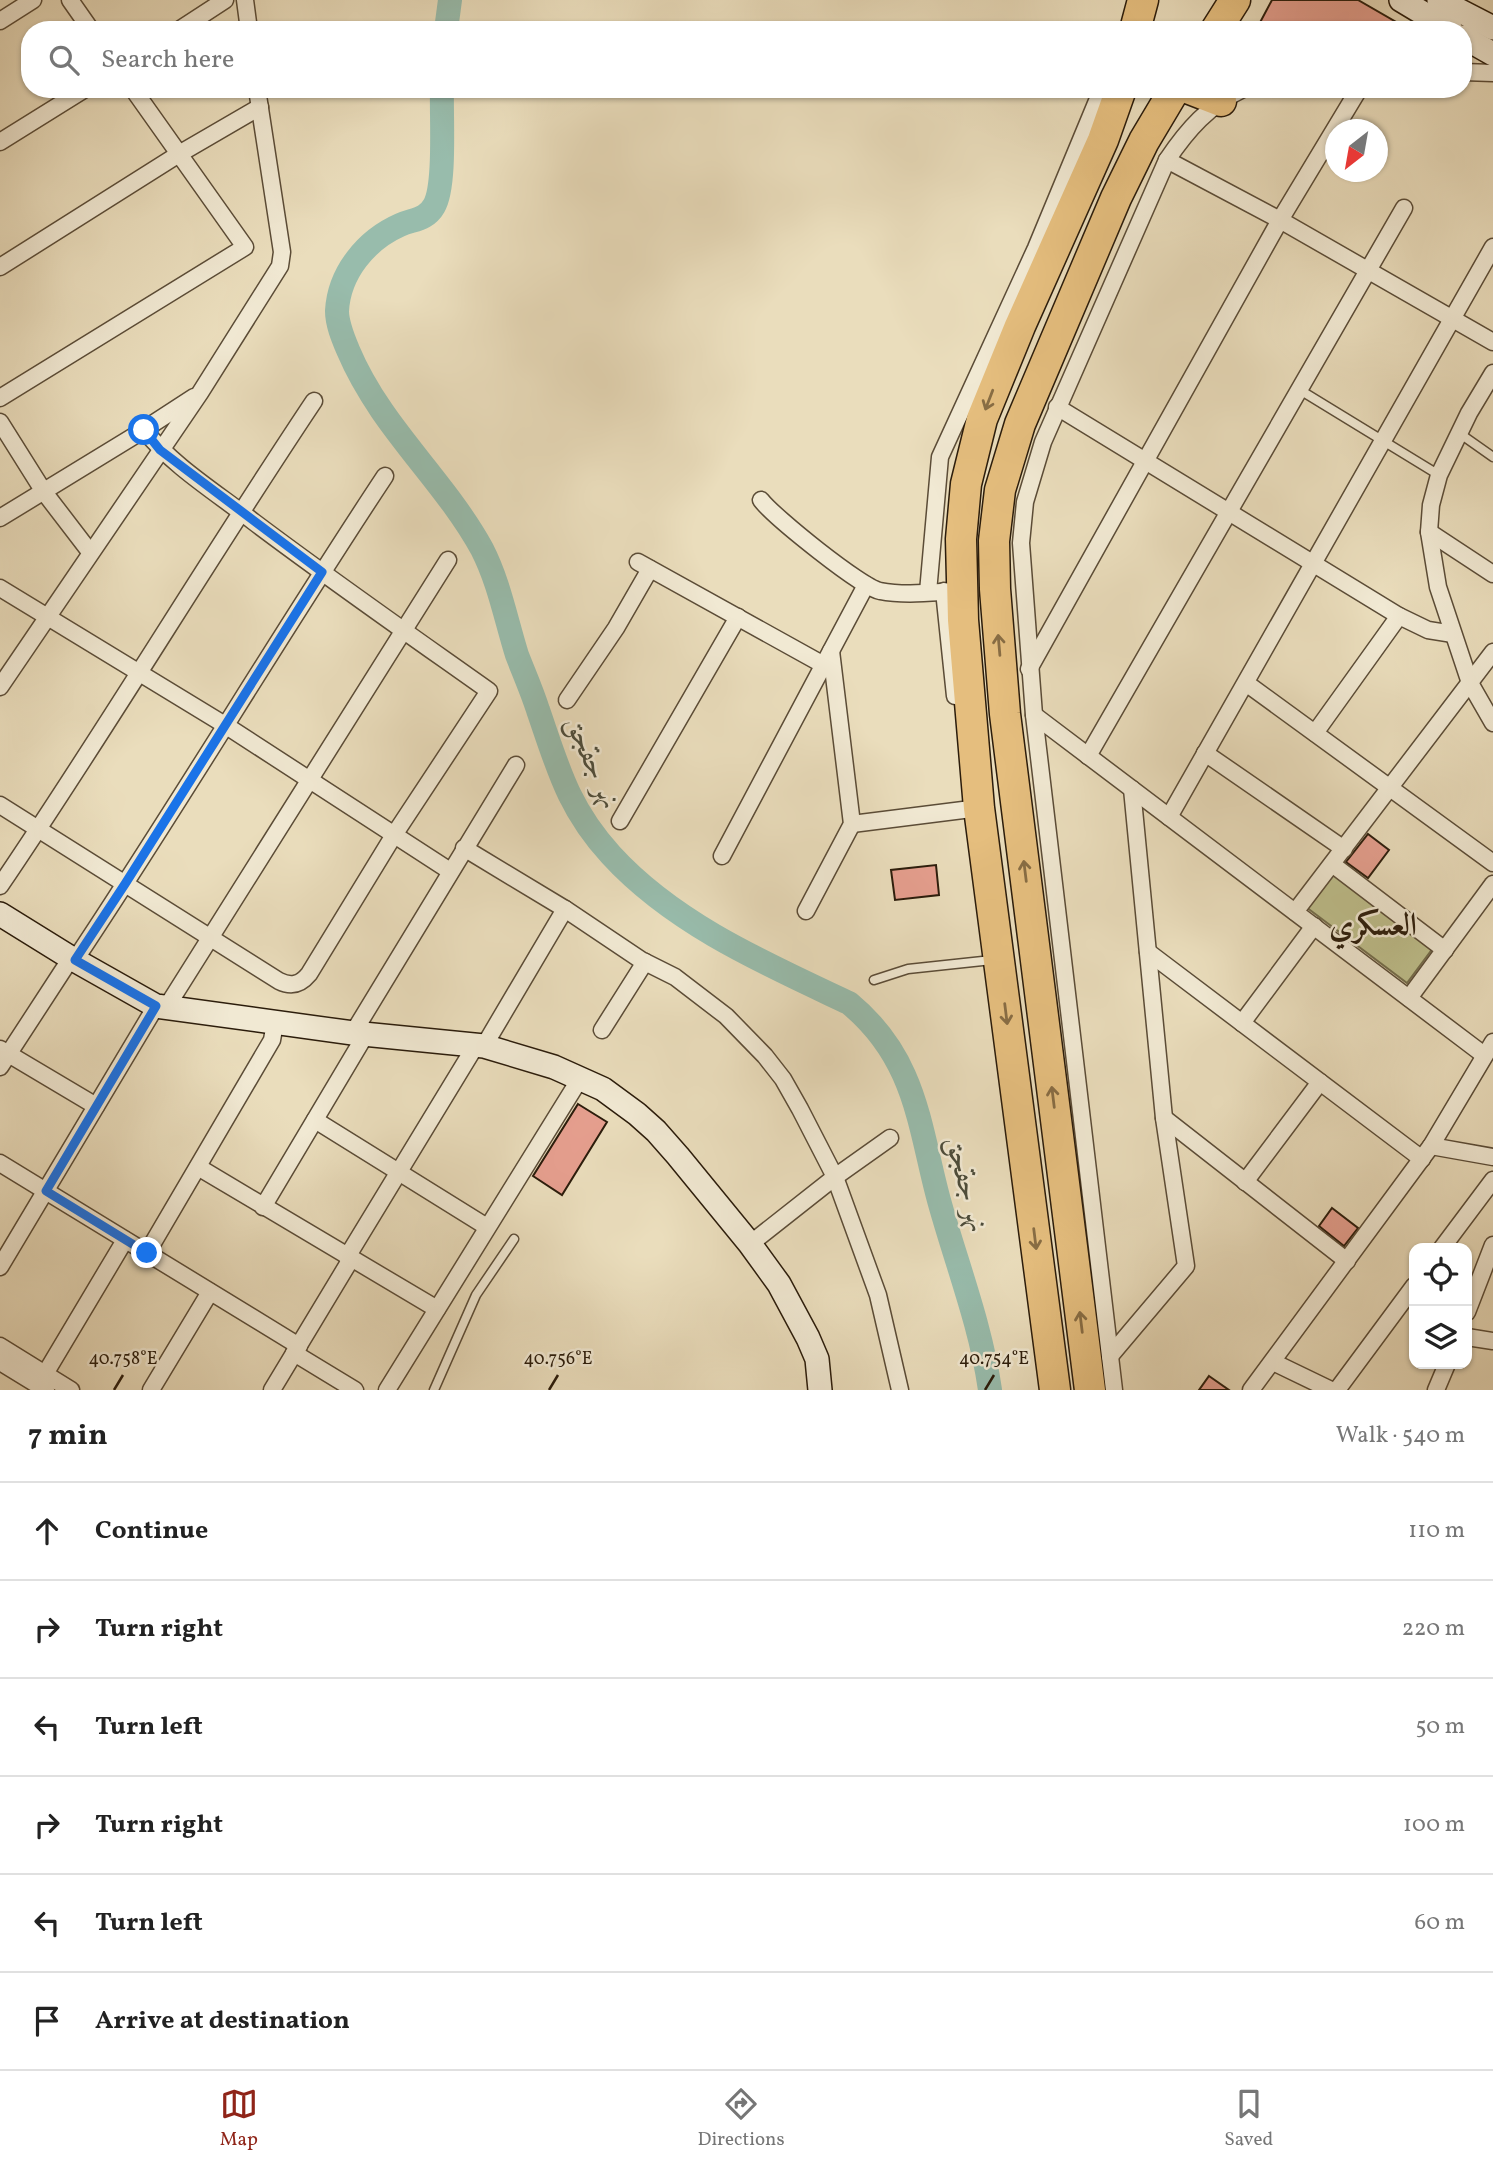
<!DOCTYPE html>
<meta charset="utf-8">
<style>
body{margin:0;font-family:Vollkorn,Amiri,serif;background:#f6f6f6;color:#222}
.controls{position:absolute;right:21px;bottom:21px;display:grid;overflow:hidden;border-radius:14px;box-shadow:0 2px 5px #0004}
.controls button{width:63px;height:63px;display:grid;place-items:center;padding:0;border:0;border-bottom:2px solid #e0e0e0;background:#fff;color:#222;font:35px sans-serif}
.compass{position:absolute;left:1325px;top:119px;width:63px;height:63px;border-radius:50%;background:#fff;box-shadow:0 2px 5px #0004;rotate:211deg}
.stop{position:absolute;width:21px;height:21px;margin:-16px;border:5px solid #1a73e8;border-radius:50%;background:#fff}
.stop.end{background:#1a73e8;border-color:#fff;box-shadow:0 2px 7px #0008}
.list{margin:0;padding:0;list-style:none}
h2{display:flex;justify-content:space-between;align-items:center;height:91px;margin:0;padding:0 28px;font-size:30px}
h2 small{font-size:23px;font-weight:400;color:#767676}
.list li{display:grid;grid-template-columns:46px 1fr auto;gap:21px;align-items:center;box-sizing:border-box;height:98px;padding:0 28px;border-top:2px solid #e0e0e0}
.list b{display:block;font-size:26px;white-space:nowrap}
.list em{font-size:23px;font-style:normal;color:#767676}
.icon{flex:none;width:38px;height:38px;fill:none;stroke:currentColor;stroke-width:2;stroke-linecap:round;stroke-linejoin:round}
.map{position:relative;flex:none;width:1493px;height:1390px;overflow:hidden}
.search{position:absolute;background:#fff;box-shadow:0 2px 5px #0004;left:21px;right:21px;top:21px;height:77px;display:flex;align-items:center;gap:18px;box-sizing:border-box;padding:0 24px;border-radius:28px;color:#767676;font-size:26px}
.sheet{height:679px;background:#fff}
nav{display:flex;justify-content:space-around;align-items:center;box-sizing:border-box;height:98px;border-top:2px solid #e0e0e0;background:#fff;font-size:19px;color:#767676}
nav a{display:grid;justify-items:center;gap:4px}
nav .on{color:#8f2418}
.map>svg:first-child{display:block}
</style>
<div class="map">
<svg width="1493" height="1390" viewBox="0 0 1493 1390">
<rect width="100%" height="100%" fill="#eaddbc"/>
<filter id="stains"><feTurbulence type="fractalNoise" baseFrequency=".00286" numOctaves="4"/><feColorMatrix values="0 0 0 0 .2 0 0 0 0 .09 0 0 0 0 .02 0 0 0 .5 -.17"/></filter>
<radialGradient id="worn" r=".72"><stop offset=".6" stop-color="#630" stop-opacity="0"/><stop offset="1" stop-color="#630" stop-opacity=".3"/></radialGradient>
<polygon fill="#bebf8c" stroke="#746e4c" stroke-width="2" points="1332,873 1433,948 1407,983 1306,907"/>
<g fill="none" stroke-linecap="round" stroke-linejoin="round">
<g stroke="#98bcac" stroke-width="24">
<polyline points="446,30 450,0"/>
<path d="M 442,89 C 441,115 446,186 434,206 C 426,220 414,219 400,225 C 366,240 339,273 337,311 C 337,324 343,338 348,350 C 381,428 443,478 482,549 C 499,582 506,620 517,655 C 524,673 532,691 538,710 C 558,768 568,808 611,855 C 674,924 766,964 849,1003 C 872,1022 892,1048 904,1075 C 922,1115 928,1162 940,1204 C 957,1265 981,1326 990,1390"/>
</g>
</g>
<g fill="#e69f8f" stroke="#2b1c0b" stroke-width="2">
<polygon points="1272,0 1358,0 1410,30 1256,30"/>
<polygon points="1368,834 1389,850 1368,878 1346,862"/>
<polygon points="936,865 939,895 895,900 891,870"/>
<polygon points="578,1104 607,1122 562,1195 533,1176"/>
<polygon points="1332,1208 1358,1228 1344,1246 1319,1226"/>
<polygon points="1209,1376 1229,1390 1199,1390"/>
</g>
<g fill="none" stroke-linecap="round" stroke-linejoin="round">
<defs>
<g id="lane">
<polyline points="1300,390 1439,475"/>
<polyline points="1459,433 1493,457"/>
<polyline points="874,980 908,969 992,960"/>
<polyline points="434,1390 476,1295 514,1239"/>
</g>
<g id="street">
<polyline points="70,0 91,30"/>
<polyline points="245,0 249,30"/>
<polyline points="0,21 33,0"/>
<polyline points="179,30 225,0"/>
<polyline points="1463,72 1493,73"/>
<polyline points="0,142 85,89"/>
<polyline points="1167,160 1280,220 1493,342"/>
<polyline points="0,267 179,154 260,107"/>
<polyline points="1493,373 1469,413 1439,475 1431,505 1429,532 1438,587 1470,683 1493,723"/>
<polyline points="0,398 245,247 133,89"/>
<polyline points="1057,407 1399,616 1428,630 1453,634"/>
<polyline points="0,422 44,492 90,552"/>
<path d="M 761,500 C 774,517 862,588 880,591 C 906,596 935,592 962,591"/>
<polyline points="0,518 134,436 194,397"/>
<polyline points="1429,532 1493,574"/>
<polyline points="638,562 831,669"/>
<polyline points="0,588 225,725 450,871"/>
<polyline points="944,591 955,696"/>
<polyline points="928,592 940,457 1036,248 1102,89"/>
<polyline points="1029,669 1280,220 1359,89"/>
<polyline points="1246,683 1493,863"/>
<polyline points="0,687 200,393 280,266 282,252 257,89"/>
<polyline points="567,700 616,628 650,569"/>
<polyline points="1034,715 1484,1055"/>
<polyline points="1315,733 1399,616"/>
<polyline points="1205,753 1344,849"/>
<polyline points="1088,756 1404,208"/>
<path d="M 0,805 L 279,981 C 291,987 300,985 309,974 L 394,835 L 489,691 C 410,635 331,580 254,522 C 217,493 174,467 144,430"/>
<polyline points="1169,817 1493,247"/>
<polyline points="620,821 738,617"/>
<polyline points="852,824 979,808"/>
<polyline points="464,848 565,909 641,960 675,977 726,1016 765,1056 783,1079 800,1109 835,1177 878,1295 900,1390"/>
<polyline points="722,856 866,585"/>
<polyline points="1332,864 1445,950"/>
<path d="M 0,886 C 108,727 207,561 314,401"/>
<polyline points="806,911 852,824 831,651"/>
<polyline points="1295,912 1493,652"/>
<polyline points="1148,952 1422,1159"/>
<path d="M 75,960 C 181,801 279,636 385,476"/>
<polyline points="1409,998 1493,884"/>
<polyline points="166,1008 448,560"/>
<polyline points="1242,1023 1314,926"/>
<polyline points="602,1030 645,962"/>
<polyline points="353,1033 516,765"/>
<polyline points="484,1046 565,909"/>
<polyline points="0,1049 96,1106"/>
<polyline points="0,1067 71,958"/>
<polyline points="1164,1118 1347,1261"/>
<polyline points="315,1120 487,1227"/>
<polyline points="1431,1146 1493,1157"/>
<polyline points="0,1163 299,1346"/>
<polyline points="198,1167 437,1309"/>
<polyline points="1245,1182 1320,1082"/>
<polyline points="263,1207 366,1034"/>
<polyline points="750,1244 835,1177 890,1138"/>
<polyline points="1442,1248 1493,1180"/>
<polyline points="147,1253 272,1040 275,1023"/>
<polyline points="347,1257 476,1045"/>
<polyline points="0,1267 156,1006"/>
<polyline points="1467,1312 1493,1245"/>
<polyline points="1467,1337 1493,1341"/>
<polyline points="0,1346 71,1390"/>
<polyline points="294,1353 355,1390"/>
<polyline points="1110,1356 1186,1266 1164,1118 1132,789"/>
<polyline points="0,1362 46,1390"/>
<polyline points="1273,1362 1331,1390"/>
<polyline points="45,1374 125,1240"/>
<polyline points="151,1390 210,1292"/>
<polyline points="272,1390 351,1259"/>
<polyline points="387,1390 581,1077"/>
<path d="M 1114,1390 L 1034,715 L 1021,543 L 1025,502 L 1043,442 L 1167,160 C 1187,130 1209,105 1243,89"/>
<polyline points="1251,1390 1431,1146 1493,1042"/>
<polyline points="1337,1390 1414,1286"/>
<polyline points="1436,1390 1447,1364"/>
</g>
<g id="secondary">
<polyline points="1401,0 1451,30"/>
<polyline points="1439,0 1493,28"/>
<polyline points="1463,37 1493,54"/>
<polyline points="0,914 71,958 156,1006 353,1033 484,1046 554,1067 603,1089 637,1114 656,1131 678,1156 750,1244 779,1284 808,1338 817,1359 820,1390"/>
</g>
<g id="highway">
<polyline points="1135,30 1143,0"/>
<polyline points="1216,30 1235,0"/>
<polyline points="1190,89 1221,101"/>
<polyline points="1055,1390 979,808 963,620 961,539 966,484 982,419 1020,326 1103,140 1121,89"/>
<polyline points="1090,1390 1005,714 995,589 994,541 1000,490 1020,424 1116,198 1144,141 1175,89"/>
</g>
</defs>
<use href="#lane" stroke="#5b4c37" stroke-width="11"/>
<use href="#street" stroke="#5b4c37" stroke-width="19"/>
<use href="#secondary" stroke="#2b1c0b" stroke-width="26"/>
<use href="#highway" stroke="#2b1c0b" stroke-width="33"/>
<use href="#lane" stroke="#f1e9d3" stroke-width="8"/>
<use href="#street" stroke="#f1e9d3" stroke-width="16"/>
<use href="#secondary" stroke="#f1e9d3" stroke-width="23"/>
<use href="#highway" stroke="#e5be7e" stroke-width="30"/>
</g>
<defs><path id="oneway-shaft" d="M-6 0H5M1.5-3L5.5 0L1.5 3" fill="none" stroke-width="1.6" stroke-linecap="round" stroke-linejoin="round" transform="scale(1.75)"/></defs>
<g stroke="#886d44">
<use href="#oneway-shaft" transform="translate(989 400) rotate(111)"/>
<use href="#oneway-shaft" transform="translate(999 645) rotate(-95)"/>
<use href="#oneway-shaft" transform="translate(1025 871) rotate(-97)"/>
<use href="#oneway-shaft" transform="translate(1006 1014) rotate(83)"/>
<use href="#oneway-shaft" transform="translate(1053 1097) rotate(-97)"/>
<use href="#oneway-shaft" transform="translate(1035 1239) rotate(83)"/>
<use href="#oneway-shaft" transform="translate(1081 1322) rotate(-97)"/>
</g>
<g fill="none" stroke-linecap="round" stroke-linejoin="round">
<polyline stroke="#1a73e8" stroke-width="9" points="144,430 160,450 322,572 125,884 75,960 156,1006 46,1191 147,1253"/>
</g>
<path fill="none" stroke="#2b1c0b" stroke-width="2.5" d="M 114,1390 L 123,1375M 549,1390 L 558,1375M 985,1390 L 994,1375"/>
<g text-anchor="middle" stroke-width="5" stroke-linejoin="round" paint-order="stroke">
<g font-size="30" font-style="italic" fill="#4c4c3b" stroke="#f1e9d3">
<text transform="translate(594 762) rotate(66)" y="10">نهر جقجق</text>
<text transform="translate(968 1184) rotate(75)" y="10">نهر جقجق</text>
</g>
<g font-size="32" font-weight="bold" fill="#2b1c0b" stroke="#f1e9d3">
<text x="1373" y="935">العسكري</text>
</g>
</g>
<g font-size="18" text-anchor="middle" fill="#2b1c0b" stroke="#f1e9d3" stroke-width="5" stroke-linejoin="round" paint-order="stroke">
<text x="123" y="1364">40.758°E</text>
<text x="558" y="1364">40.756°E</text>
<text x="994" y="1364">40.754°E</text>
</g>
<rect width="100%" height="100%" filter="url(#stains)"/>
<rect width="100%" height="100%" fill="url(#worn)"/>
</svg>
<div class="controls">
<button><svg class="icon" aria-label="locate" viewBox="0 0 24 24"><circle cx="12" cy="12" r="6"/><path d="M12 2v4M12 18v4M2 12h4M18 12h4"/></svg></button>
<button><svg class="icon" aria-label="layers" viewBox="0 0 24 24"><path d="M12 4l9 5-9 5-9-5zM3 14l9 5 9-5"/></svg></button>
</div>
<svg class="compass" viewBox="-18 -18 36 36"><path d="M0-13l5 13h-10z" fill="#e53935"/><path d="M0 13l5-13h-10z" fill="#767676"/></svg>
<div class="stop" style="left:144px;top:430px"></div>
<div class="stop end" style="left:147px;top:1253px"></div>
<div class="search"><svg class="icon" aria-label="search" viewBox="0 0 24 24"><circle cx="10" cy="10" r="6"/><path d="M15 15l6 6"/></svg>Search here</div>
</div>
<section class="sheet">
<h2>7 min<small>Walk · 540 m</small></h2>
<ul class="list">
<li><svg class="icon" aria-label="ahead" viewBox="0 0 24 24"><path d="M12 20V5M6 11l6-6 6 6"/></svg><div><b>Continue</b></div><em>110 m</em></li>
<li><svg class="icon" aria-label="right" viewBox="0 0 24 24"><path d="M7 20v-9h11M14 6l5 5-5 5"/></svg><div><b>Turn right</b></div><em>220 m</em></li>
<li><svg class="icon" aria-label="left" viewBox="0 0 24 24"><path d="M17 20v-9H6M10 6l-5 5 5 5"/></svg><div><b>Turn left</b></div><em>50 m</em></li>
<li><svg class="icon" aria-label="right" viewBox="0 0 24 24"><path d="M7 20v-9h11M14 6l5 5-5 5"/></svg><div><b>Turn right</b></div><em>100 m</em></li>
<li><svg class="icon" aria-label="left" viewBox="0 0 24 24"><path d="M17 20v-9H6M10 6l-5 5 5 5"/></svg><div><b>Turn left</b></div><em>60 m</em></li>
<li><svg class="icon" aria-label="arrive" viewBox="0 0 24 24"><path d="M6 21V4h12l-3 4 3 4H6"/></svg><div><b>Arrive at destination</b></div></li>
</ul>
</section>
<nav>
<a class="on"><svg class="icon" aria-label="map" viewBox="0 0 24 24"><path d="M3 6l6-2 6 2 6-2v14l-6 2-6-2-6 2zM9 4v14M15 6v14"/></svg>Map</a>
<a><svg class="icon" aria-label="directions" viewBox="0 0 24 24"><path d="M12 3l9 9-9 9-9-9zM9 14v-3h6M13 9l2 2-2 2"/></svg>Directions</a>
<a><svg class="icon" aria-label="saved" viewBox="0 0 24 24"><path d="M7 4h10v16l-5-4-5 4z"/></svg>Saved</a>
</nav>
